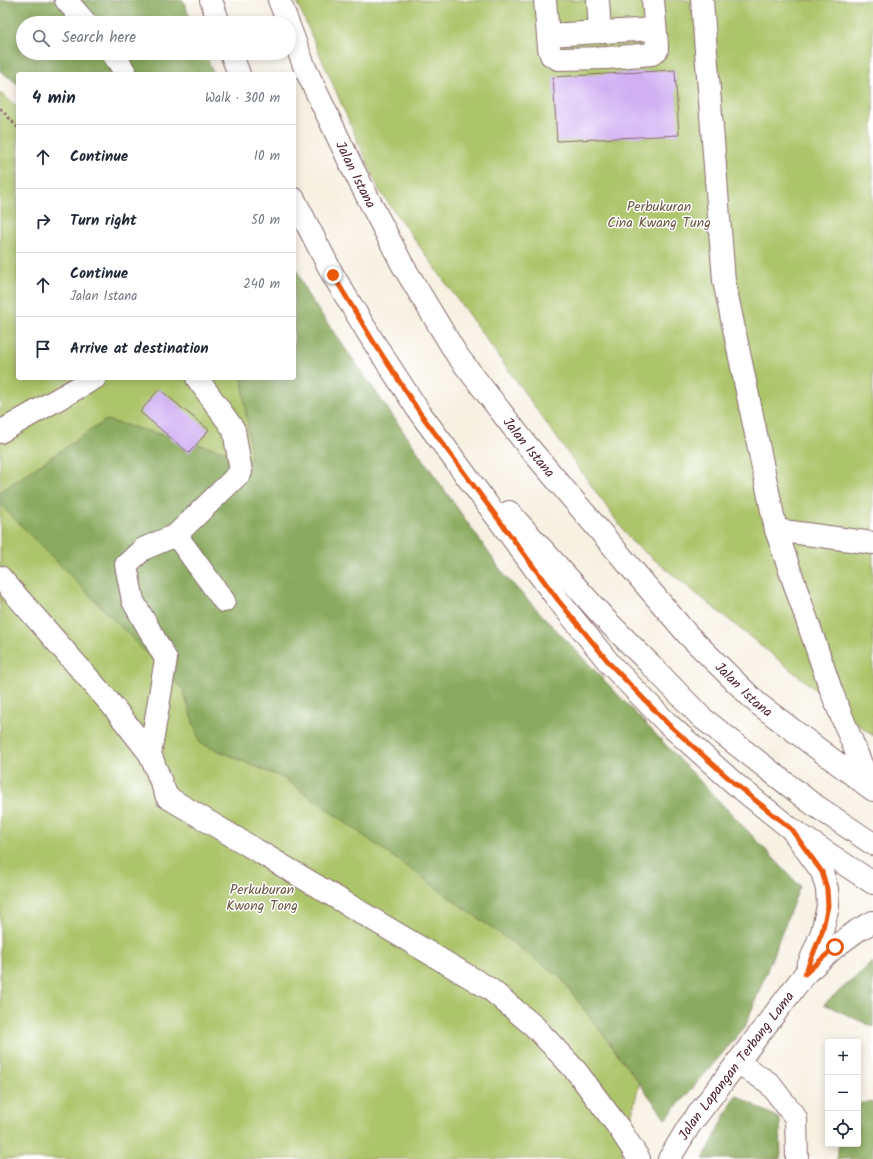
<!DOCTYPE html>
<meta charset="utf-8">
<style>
body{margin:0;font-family:Kalam,sans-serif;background:#f2f2f3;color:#1f2937}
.controls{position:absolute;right:12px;bottom:12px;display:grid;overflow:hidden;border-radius:4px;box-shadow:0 2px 10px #0003}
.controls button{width:36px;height:36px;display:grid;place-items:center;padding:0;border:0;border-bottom:1px solid #e0e1e3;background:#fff;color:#1f2937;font:20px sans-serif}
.stop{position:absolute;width:12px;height:12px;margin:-9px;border:3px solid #ea580c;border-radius:50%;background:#fff}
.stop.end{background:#ea580c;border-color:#fff;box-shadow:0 1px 4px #0008}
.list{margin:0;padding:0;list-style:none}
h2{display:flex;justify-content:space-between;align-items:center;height:52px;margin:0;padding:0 16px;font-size:17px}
h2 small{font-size:13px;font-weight:400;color:#747a83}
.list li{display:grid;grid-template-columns:26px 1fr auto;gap:12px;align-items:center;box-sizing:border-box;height:64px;padding:0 16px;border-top:1px solid #e0e1e3}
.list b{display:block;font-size:15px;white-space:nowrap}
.list p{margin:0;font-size:13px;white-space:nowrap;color:#747a83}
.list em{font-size:13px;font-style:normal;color:#747a83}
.icon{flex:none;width:22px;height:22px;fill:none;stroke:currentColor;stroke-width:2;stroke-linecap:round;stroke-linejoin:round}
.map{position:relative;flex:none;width:873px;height:1159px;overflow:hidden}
.search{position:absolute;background:#fff;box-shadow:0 2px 10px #0003;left:16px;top:16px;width:280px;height:44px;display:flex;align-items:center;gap:10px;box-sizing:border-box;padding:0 14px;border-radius:22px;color:#747a83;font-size:15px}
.panel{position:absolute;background:#fff;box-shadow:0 2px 10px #0003;left:16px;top:72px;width:280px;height:308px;border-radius:4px}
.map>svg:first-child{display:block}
</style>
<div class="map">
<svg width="873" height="1159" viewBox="0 0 873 1159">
<rect width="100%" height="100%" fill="#fff"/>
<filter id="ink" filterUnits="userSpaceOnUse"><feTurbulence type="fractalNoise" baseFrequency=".025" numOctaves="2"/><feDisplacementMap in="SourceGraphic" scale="8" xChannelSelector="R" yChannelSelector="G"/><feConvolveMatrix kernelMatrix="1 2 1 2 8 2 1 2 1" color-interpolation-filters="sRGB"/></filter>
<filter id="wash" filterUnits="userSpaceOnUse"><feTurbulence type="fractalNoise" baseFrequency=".012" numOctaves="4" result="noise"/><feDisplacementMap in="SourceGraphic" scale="16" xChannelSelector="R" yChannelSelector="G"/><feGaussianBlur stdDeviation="0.9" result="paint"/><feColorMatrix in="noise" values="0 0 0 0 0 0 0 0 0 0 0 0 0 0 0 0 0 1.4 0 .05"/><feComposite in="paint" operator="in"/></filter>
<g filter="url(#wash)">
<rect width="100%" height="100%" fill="#f7f1e2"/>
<g fill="#adc56a" stroke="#7c724a">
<polygon points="296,0 873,0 873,736 631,541 379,190"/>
<polygon points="0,93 18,107 18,378 260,378 650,1039 621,1159 0,1159"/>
</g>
<g fill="#8aaa5e" stroke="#6a6444">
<polygon points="0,0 183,0 192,23 23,23 23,53 205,53 214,74 18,74 18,84 0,71"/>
<polygon points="294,263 307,294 505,576 800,886 745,1027 666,1119 560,977 285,779 200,743 183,690 0,504 0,492 106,420 251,458 242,378 294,378"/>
<polygon points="873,962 873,1027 824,1004"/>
<polygon points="736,1095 780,1119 781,1159 703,1159"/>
<polygon points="873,1101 873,1159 836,1159 839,1144 858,1144 858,1104"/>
</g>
<g id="blocks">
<g fill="#d0aff3">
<polygon points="675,70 679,135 557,141 553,77"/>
<polygon points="159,389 209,430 189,453 140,412"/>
</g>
</g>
</g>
<g filter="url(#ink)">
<use href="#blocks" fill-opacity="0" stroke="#87686b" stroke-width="1"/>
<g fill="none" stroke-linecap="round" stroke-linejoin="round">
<defs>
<g id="minor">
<polyline points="66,0 86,23"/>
<polyline points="545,0 549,48 551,55 558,59 607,58 652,54 657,50 657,45 653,0"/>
<polyline points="598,0 600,32"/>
<polyline points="702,0 724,281 776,530 873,543"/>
<polyline points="548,35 655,29"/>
<polyline points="112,53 118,61 126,74"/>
<polyline points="197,378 234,430 241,472 176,535 224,601"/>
<polyline points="0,432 95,378"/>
<polyline points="0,577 111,704 150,754 167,797 490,989 535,1027 577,1072 619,1128 639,1159"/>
<polyline points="150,754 166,659 133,601 126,565 143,549 176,535"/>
<polyline points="792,830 822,872 827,889 828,906 822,932 807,969"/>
<polyline points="737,1062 769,1083 796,1118 797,1159"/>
<path id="s1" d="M 669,1159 L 689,1126 L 805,974 L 835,947 L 858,930 L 873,922"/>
</g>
<g id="major">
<polyline points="211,0 219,23"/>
<polyline points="279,0 288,23"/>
<path id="s2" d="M 289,26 L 305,68 L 353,169 L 402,264 L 457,355 L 526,444 L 688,635 L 757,703 L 873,790"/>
<polyline points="231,53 239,74"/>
<polyline points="294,199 333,275 373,341 420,413 558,600 611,665 667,723 734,783 791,829 873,883"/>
<polyline points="509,512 607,621 650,664"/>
<polyline points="776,530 832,693 871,788"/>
</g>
<polyline id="highway" points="650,664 701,717 810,802 873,844"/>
</defs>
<use href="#minor" stroke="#87686b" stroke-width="24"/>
<use href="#major" stroke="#87686b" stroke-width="24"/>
<use href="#highway" stroke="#87686b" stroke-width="24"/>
<polyline stroke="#87686b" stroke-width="2.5" stroke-dasharray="3 3" stroke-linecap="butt" points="0,108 18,128"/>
<use href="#minor" stroke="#fff" stroke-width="22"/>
<use href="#major" stroke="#fff" stroke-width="22"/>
<use href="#highway" stroke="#fff" stroke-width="22"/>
</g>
</g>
<g fill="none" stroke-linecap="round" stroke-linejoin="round" filter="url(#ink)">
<polyline stroke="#ea580c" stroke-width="5" points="333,275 373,341 420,413 558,600 611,665 667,723 734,783 791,829 822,872 827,889 828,906 822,932 805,974 835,947"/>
</g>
<g text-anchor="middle" stroke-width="3" stroke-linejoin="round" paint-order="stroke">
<g font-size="14" fill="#4a1f2b" stroke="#fff">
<text dy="5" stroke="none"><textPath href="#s2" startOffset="163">Jalan Istana</textPath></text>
<text dy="5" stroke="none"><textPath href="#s2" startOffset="487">Jalan Istana</textPath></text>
<text dy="5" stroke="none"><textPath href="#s2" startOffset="811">Jalan Istana</textPath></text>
<text dy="5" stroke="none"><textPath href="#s1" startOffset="115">Jalan Lapangan Terbang Lama</textPath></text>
</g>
<g font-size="14" fill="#6d5941" stroke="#fff">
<text x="659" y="211">Perbukuran<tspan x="659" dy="16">Cina Kwang Tung</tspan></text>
<text x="262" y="894">Perkuburan<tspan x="262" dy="16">Kwong Tong</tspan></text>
</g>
</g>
</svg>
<div class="controls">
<button>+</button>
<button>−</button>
<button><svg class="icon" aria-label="locate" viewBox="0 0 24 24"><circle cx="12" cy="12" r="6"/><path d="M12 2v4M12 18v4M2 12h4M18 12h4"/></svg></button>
</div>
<div class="stop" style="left:835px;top:947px"></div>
<div class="stop end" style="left:333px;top:275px"></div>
<div class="search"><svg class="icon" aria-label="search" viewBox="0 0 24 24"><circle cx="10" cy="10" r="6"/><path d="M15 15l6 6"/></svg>Search here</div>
<section class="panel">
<h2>4 min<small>Walk · 300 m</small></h2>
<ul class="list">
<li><svg class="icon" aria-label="ahead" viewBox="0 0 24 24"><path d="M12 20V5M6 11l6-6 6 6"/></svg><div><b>Continue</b></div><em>10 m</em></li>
<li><svg class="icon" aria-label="right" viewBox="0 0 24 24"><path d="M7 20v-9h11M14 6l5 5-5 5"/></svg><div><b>Turn right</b></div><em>50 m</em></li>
<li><svg class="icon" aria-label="ahead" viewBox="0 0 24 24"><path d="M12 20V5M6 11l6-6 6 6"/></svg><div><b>Continue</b><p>Jalan Istana</p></div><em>240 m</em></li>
<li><svg class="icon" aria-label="arrive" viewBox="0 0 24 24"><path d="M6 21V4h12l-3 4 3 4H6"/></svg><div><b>Arrive at destination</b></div></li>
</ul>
</section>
</div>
